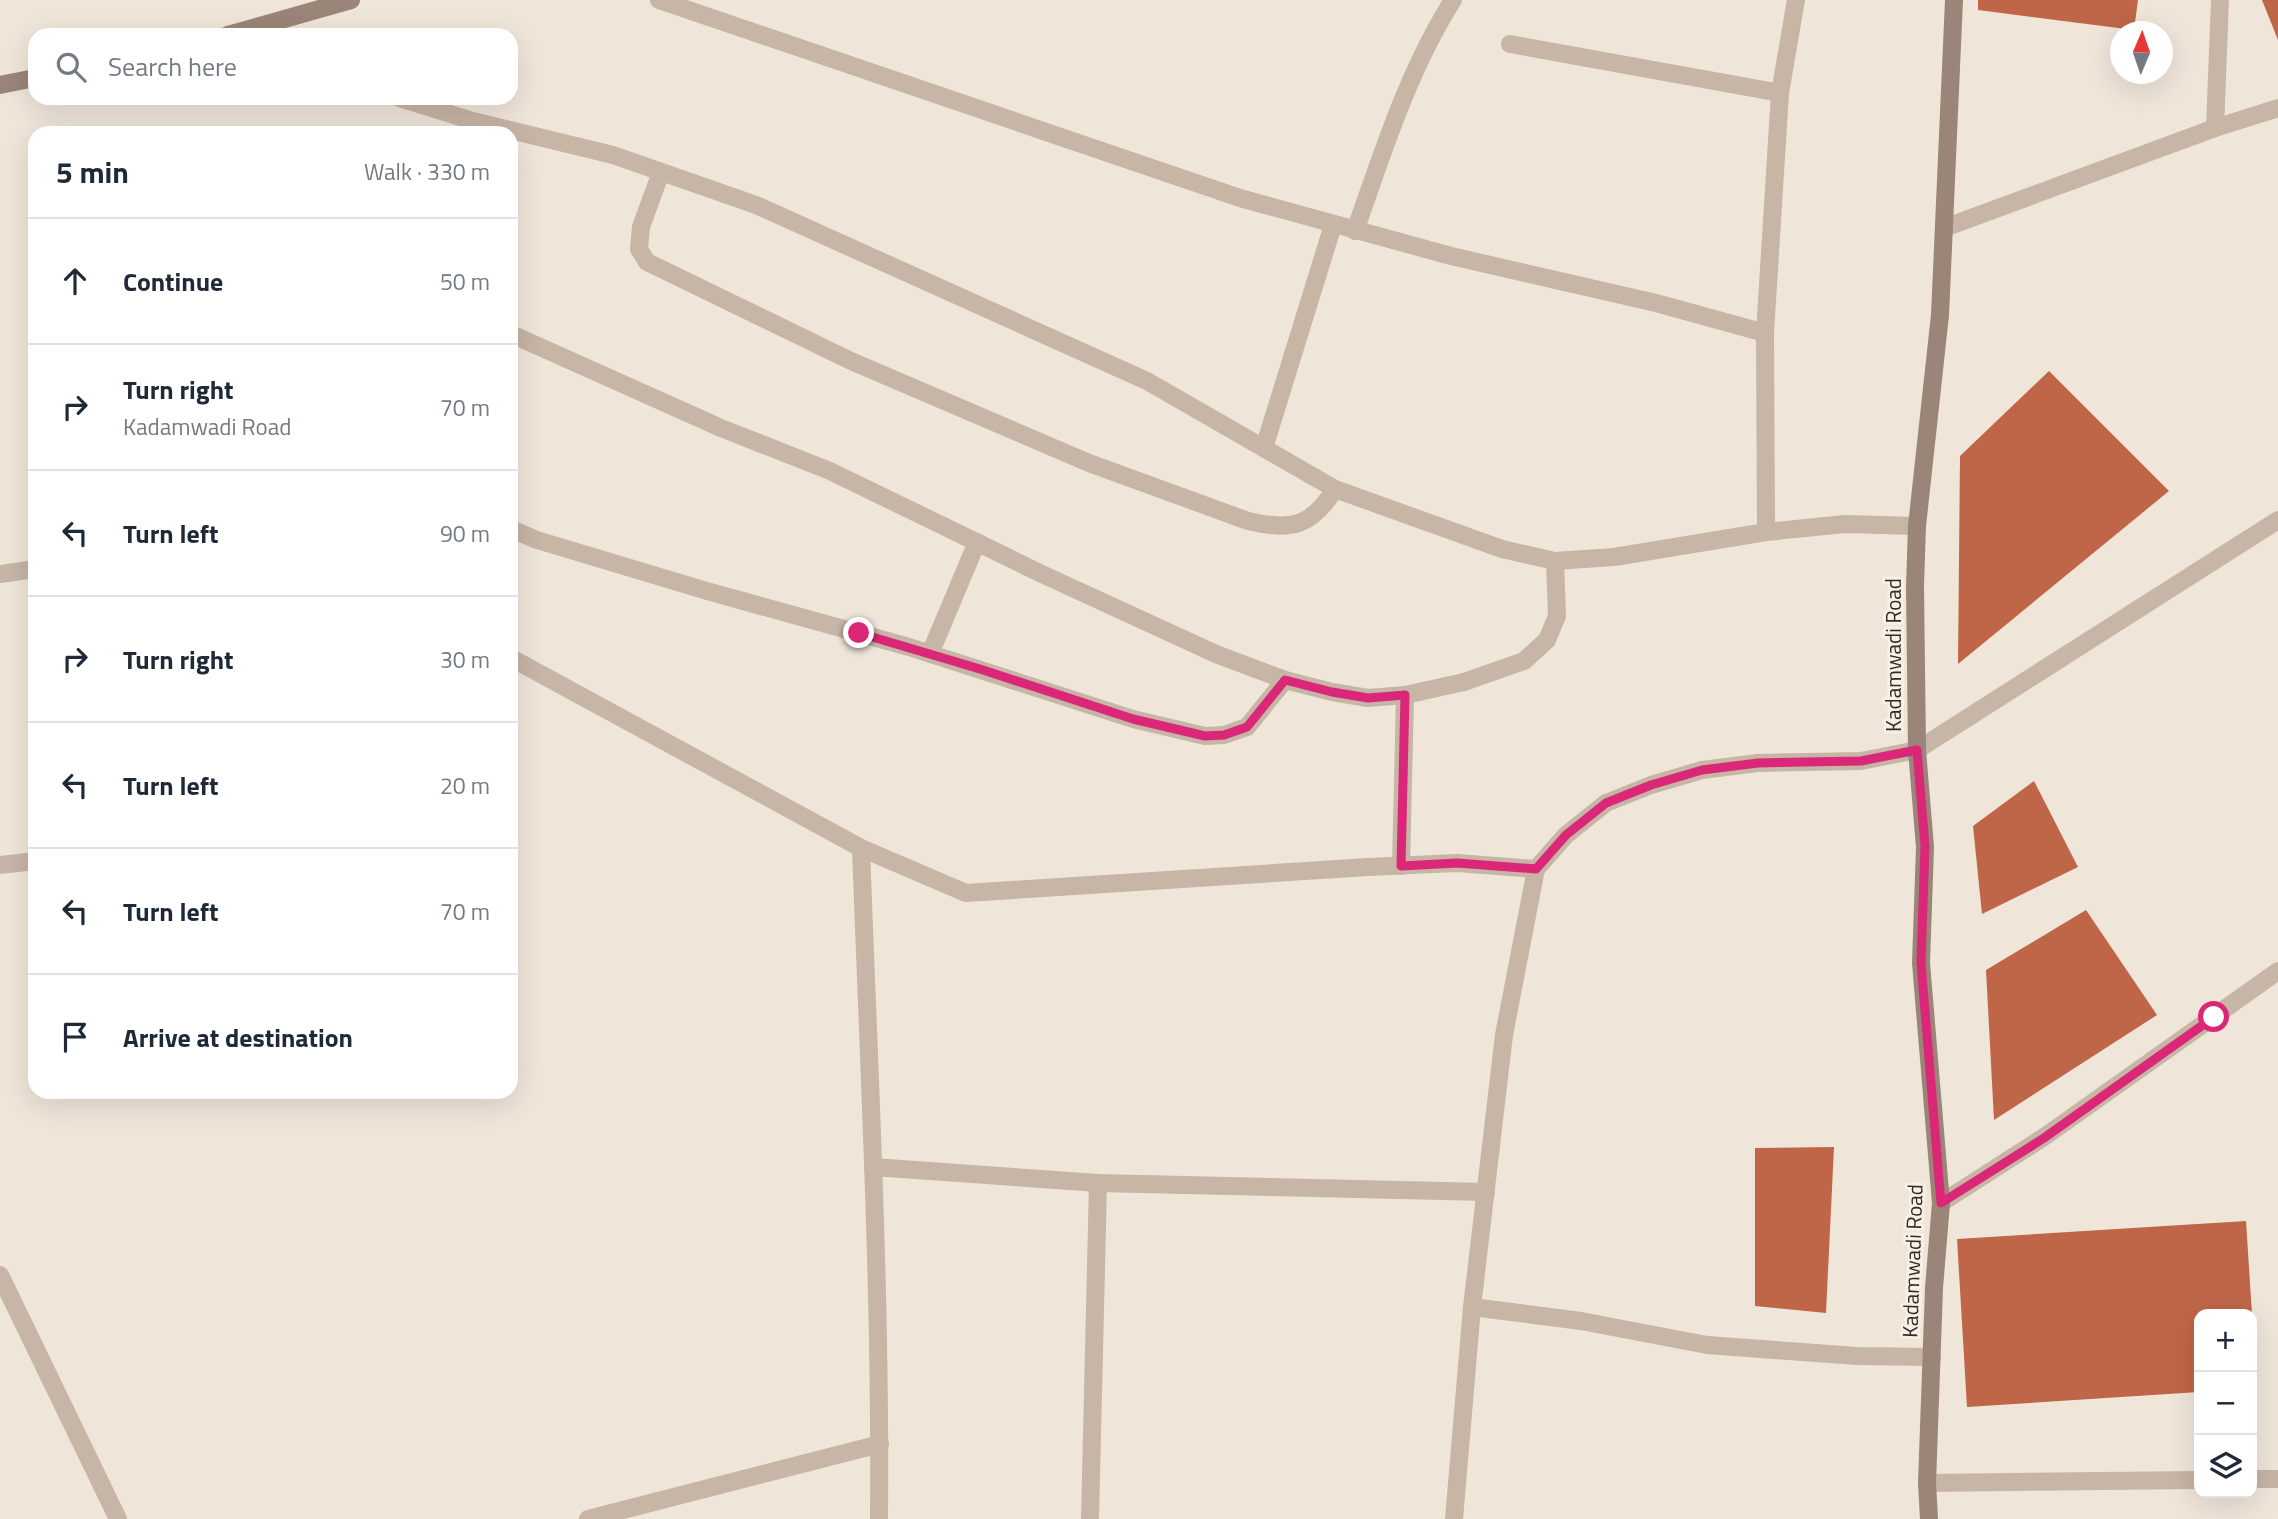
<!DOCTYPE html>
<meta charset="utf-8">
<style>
body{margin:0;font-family:"Titillium Web",sans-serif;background:#f6f6f7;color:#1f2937}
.controls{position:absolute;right:21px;bottom:21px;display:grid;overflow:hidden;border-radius:14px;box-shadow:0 7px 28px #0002}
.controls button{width:63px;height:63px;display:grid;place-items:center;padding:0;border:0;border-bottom:2px solid #e0e1e3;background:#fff;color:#1f2937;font:35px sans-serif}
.compass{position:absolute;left:2110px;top:21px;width:63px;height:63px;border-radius:50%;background:#fff;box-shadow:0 7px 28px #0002;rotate:2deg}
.stop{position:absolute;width:21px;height:21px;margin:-16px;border:5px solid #db2777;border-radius:50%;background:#fff}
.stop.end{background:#db2777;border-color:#fff;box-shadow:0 2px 7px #0008}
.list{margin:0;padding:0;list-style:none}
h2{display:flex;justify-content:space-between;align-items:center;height:91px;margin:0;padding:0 28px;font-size:30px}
h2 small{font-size:23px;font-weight:400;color:#747a83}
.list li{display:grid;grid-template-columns:46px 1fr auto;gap:21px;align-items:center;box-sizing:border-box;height:126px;padding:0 28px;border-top:2px solid #e0e1e3}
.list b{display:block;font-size:26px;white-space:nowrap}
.list p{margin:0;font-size:23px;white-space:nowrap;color:#747a83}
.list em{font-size:23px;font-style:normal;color:#747a83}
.icon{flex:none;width:38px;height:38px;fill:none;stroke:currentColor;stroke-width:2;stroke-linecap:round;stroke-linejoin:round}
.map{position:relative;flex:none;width:2278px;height:1519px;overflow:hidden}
.search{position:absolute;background:#fff;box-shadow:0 7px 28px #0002;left:28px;top:28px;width:490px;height:77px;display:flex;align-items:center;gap:18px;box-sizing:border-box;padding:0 24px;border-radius:21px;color:#747a83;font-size:26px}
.panel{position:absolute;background:#fff;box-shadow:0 7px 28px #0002;left:28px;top:126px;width:490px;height:973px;border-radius:21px}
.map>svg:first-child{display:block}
</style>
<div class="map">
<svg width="2278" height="1519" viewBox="0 0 2278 1519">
<rect width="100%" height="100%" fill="#f0e5d9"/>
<g fill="#bf6648">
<polygon points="1978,0 2138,0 2134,30 1978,10"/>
<polygon points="2262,0 2278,0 2278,40"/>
<polygon points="2049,371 2169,491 1958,664 1960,456"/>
<polygon points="2034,781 2078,867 1982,914 1973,826"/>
<polygon points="2086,910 2157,1015 1994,1120 1986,970"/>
<polygon points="1834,1147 1826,1313 1755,1306 1755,1148"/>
<polygon points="2246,1221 2252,1314 2199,1314 2199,1392 1967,1407 1957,1239"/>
<polygon points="2252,1337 2254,1337 2257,1388 2252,1389"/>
</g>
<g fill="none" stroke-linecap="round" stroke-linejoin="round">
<g stroke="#c7b5a6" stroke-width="18">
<polyline points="659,0 1240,198 1451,256 1656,303 1765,333 1766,532"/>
<polyline points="1510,44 1780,93"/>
<polyline points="399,98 473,121 613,155 756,205 1147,381 1335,489 1502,549 1555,561 1614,557 1766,532 1845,524 1917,526"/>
<polyline points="2215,128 2220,0"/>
<path d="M 661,172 L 641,227 L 639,249 L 647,262 L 851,361 L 1089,463 L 1248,521 C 1291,531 1311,527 1335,489"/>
<polyline points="1944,228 2215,128 2278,108"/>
<path d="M 1355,231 C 1383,152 1408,71 1453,0"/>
<polyline points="1765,333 1780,93 1796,0"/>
<polyline points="511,334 721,428 830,471 1044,575 1216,654 1285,680 1332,692 1368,698 1405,695 1464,682 1524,661 1547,640 1557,616 1555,561"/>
<polyline points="1264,448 1333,225"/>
<polyline points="511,529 537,540 707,591 909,647 1133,719 1205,736 1224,735 1247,727 1285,680"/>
<polyline points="0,574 35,569"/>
<polyline points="930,654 977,542"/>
<path d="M 511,658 L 861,848 C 869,1071 881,1295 879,1519"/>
<polyline points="861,848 966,893 1368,867 1457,863 1536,869"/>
<polyline points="0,865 35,861"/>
<polyline points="1401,866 1405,695"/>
<polyline points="873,1167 1098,1183 1486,1192"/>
<polyline points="1941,1203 2044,1137 2278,971"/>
<polyline points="0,1275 118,1519"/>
<polyline points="1472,1307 1581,1321 1707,1345 1857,1356 1932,1357"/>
<polyline points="2252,1479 2278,1479"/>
<polyline points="1927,1483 2199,1480"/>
<polyline points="588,1519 880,1444"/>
<polyline points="1090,1519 1098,1183"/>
<polyline points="1454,1519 1472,1307 1504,1035 1536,869 1566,835 1606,803 1651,785 1702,770 1758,763 1861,761 1917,750 2278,520"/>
</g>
<g stroke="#9a8578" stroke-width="18">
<polyline points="228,35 351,0"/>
<polyline points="0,85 35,78"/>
<polyline points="1929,1519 1927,1483 1934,1288 1941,1203 1921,963 1925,847 1917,750 1915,586 1917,526 1940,315 1954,0"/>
</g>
</g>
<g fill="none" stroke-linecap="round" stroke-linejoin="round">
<polyline stroke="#db2777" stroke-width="9" points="859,633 980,669 1133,719 1205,736 1224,735 1247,727 1285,680 1332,692 1368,698 1405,695 1401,866 1457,863 1536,869 1566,835 1606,803 1651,785 1702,770 1758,763 1861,761 1917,750 1925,846 1921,963 1941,1203 2044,1138 2214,1017"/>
</g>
<g text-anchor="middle" stroke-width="6" stroke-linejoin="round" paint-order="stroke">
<g font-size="21" fill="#332b27" stroke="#f8efe5">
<text transform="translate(1894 655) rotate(-90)" y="7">Kadamwadi Road</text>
<text transform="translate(1913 1261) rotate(-88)" y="7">Kadamwadi Road</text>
</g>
</g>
</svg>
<div class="controls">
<button>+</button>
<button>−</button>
<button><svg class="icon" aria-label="layers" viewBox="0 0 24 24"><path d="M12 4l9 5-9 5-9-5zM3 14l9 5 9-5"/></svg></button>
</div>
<svg class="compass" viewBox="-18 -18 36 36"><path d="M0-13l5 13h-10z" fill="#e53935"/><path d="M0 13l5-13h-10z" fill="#747a83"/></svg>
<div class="stop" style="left:2214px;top:1017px"></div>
<div class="stop end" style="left:859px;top:633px"></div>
<div class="search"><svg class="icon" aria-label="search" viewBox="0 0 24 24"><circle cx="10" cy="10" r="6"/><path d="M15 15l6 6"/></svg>Search here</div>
<section class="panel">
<h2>5 min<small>Walk · 330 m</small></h2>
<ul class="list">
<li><svg class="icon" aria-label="ahead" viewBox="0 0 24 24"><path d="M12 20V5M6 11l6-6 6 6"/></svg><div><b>Continue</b></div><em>50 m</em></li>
<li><svg class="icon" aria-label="right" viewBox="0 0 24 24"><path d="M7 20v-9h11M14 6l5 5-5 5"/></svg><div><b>Turn right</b><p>Kadamwadi Road</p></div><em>70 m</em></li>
<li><svg class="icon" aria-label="left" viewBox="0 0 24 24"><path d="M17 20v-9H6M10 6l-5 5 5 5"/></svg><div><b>Turn left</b></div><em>90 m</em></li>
<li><svg class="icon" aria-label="right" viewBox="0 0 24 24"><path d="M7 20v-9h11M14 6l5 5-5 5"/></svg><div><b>Turn right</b></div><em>30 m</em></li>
<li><svg class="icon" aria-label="left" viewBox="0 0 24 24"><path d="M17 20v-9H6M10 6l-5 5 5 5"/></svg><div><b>Turn left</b></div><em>20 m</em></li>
<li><svg class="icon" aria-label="left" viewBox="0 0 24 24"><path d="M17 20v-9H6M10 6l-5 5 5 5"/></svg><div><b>Turn left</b></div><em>70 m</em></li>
<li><svg class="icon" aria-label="arrive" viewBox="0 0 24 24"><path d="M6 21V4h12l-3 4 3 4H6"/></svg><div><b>Arrive at destination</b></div></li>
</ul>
</section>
</div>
